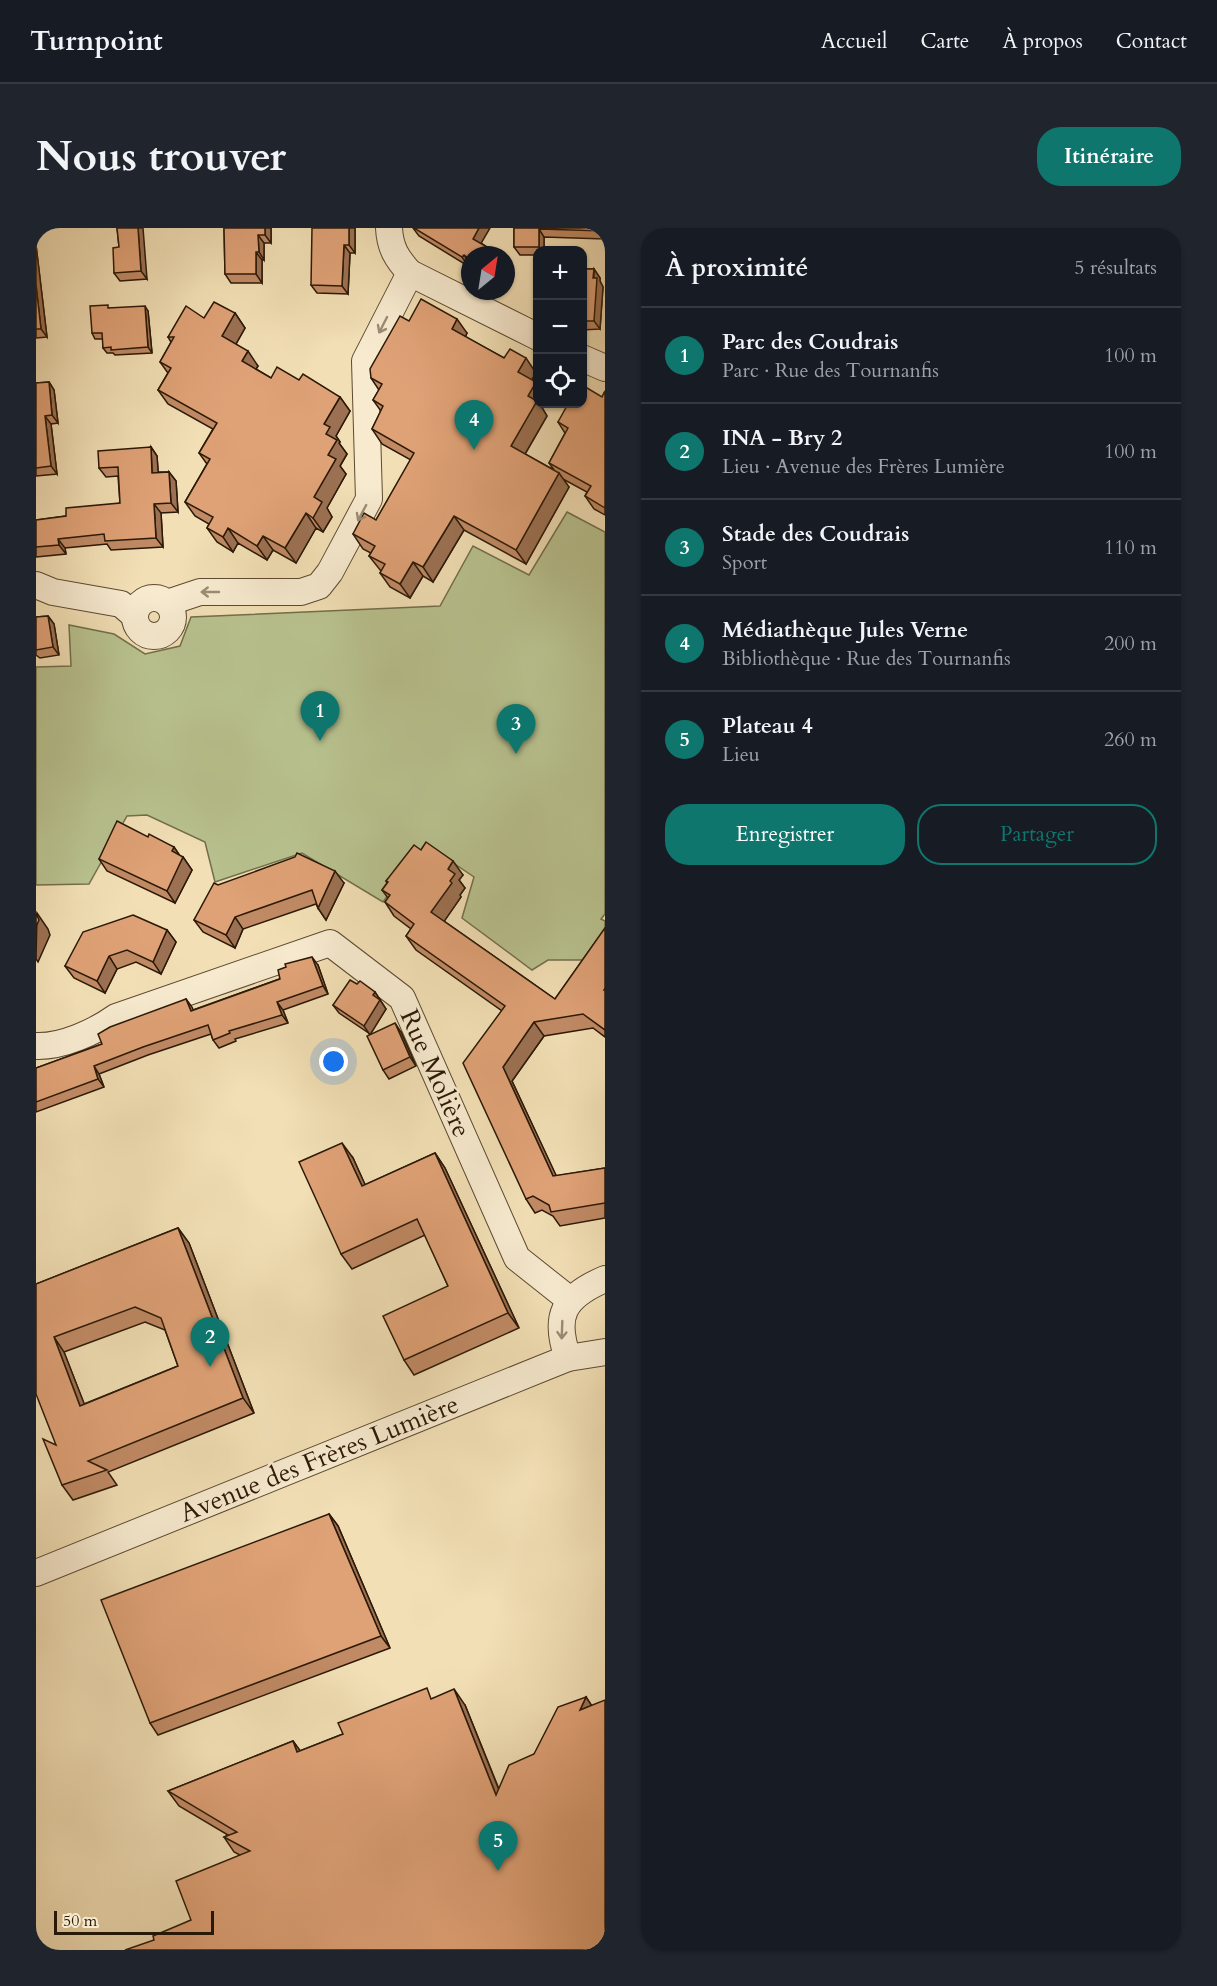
<!DOCTYPE html>
<html lang="fr">
<meta charset="utf-8">
<style>
body{margin:0;font-family:Cardo,serif;background:#20242c;color:#f1f3f6}
.controls{position:absolute;right:18px;top:18px;display:grid;overflow:hidden;border-radius:12px;box-shadow:0 2px 4px #0004}
.controls button{width:54px;height:54px;display:grid;place-items:center;padding:0;border:0;border-bottom:2px solid #363941;background:#171b24;color:#f1f3f6;font:30px sans-serif}
.compass{position:absolute;left:425px;top:18px;width:54px;height:54px;border-radius:50%;background:#171b24;box-shadow:0 2px 4px #0004;rotate:30deg}
.scale{position:absolute;left:18px;bottom:15px;width:160px;box-sizing:border-box;padding-left:6px;border:3px solid #2b1907;border-top:0;font-size:16px;line-height:21px;white-space:nowrap;color:#2b1907;-webkit-text-stroke:4px #f7eacf;paint-order:stroke}
.you{position:absolute;left:298px;top:834px;width:21px;height:21px;margin:-15px;border:4px solid #fff;border-radius:50%;background:#1a73e8;box-shadow:0 0 0 9px #1a73e833}
.badge{display:grid;place-items:center;width:39px;height:39px;border-radius:50%;background:#0f766e;color:#fff;font-size:20px;font-weight:700}
.pin{position:absolute;translate:-50% -50px;filter:drop-shadow(0 2px 3px #0008)}
.pin::after{content:'';position:absolute;top:32px;width:21px;height:18px;background:inherit;clip-path:polygon(0 0,100% 0,50% 100%)}
.list{margin:0;padding:0;list-style:none}
h2{display:flex;justify-content:space-between;align-items:center;height:78px;margin:0;padding:0 24px;font-size:26px}
h2 small{font-size:20px;font-weight:400;color:#9ea1a6}
.list li{display:grid;grid-template-columns:39px 1fr auto;gap:18px;align-items:center;box-sizing:border-box;height:96px;padding:0 24px;border-top:2px solid #363941}
.list b{display:block;font-size:22px;white-space:nowrap}
.list p{margin:0;font-size:20px;white-space:nowrap;color:#9ea1a6}
.list em{font-size:20px;font-style:normal;color:#9ea1a6}
.actions{display:flex;gap:12px;padding:18px 24px}
.actions a{flex:1;padding:14px 0;border:2px solid #0f766e;border-radius:24px;text-align:center;font-size:21px;color:#0f766e}
.actions .main{background:#0f766e;color:#fff}
.icon{flex:none;width:33px;height:33px;fill:none;stroke:currentColor;stroke-width:2;stroke-linecap:round;stroke-linejoin:round}
.map{position:relative;flex:none;width:569px;height:1722px;overflow:hidden;border-radius:24px}
header{display:flex;align-items:center;gap:36px;box-sizing:border-box;height:84px;padding:0 30px;background:#171b24;border-bottom:2px solid #363941}
header strong{font-size:28px}
nav{display:flex;gap:33px;margin-inline-start:auto;font-size:21px}
.intro{display:flex;align-items:center;justify-content:space-between;box-sizing:border-box;height:144px;padding:0 36px}
h1{margin:0;font-size:42px}
.button{padding:15px 27px;border-radius:24px;background:#0f766e;color:#fff;font-size:21px;font-weight:700}
main{display:flex;gap:36px;padding:0 36px}
aside{flex:1;background:#171b24;border-radius:24px;box-shadow:0 2px 4px #0004}
.map>svg:first-child{display:block}
</style>
<header>
<strong>Turnpoint</strong>
<nav><a>Accueil</a><a>Carte</a><a>À propos</a><a>Contact</a></nav>
</header>
<div class="intro"><h1>Nous trouver</h1><a class="button">Itinéraire</a></div>
<main>
<div class="map">
<svg width="569" height="1722" viewBox="0 0 569 1722">
<rect width="100%" height="100%" fill="#f2dfb5"/>
<filter id="stains"><feTurbulence type="fractalNoise" baseFrequency=".00333" numOctaves="4"/><feColorMatrix values="0 0 0 0 .2 0 0 0 0 .09 0 0 0 0 .02 0 0 0 .5 -.17"/></filter>
<radialGradient id="worn" r=".72"><stop offset=".6" stop-color="#630" stop-opacity="0"/><stop offset="1" stop-color="#630" stop-opacity=".3"/></radialGradient>
<polygon fill="#b8c28f" stroke="#726e4b" stroke-width="1.5" points="531,284 569,304 569,686 565,691 569,693 569,702 548,732 512,732 496,742 426,690 438,649 389,616 347,674 266,625 179,654 169,614 111,587 91,588 53,656 0,657 0,439 35,438 33,397 78,406 109,426 144,418 155,389 404,378 437,318 493,347"/>
<g fill="none" stroke-linecap="round" stroke-linejoin="round">
<defs>
<g id="street">
<path d="M 353,0 C 354,20 361,31 374,45 L 502,109"/>
<polyline points="546,130 569,140"/>
<polyline points="0,357 17,364 85,376 99,388"/>
<circle cx="118" cy="389" r="19"/>
<polyline points="131,375 164,364 265,364 283,358 294,344 333,271 329,133 374,45"/>
<path d="M 0,818 C 26,819 59,804 80,789 L 294,715 L 366,770 L 481,1030 L 534,1072"/>
<path d="M 532,1130 C 517,1088 527,1069 569,1051"/>
<polyline points="0,1345 507,1140 532,1130 569,1124"/>
</g>
</defs>
<use href="#street" stroke="#5d4a32" stroke-width="28"/>
<use href="#street" stroke="#f7eacf" stroke-width="26"/>
</g>
<g fill="#c08a65" stroke="#2b1907" stroke-width="1.5" fill-rule="evenodd">
<polygon points="81,0 111,51 84,53 78,45 83,19"/>
<polygon points="188,0 235,0 235,15 228,15 228,32 226,32 226,55 195,55 189,46"/>
<polygon points="319,0 319,25 314,25 312,66 281,65 275,57"/>
<polygon points="377,0 445,15 451,19 457,27 434,27 434,36 432,38 383,8"/>
<polygon points="478,0 569,0 569,11 508,9 508,22 501,22 501,27 484,27 478,19"/>
<polygon points="0,17 11,109 0,110"/>
<polygon points="546,41 558,41 564,50 564,53 567,59 564,101 546,102"/>
<polygon points="74,80 112,83 116,125 79,127 77,125 71,125 67,120 67,111 59,111 56,105"/>
<polygon points="199,85 209,100 200,116 222,138 220,141 235,150 263,152 304,169 314,183 300,208 304,214 303,215 311,226 304,238 310,246 291,280 296,289 287,304 280,300 260,335 237,322 231,332 202,315 197,324 181,314 171,300 173,296 159,288 149,274 171,236 163,225 177,201 132,176 122,162 132,145 124,134 135,114 132,109 168,90"/>
<polygon points="373,93 431,105 429,109 468,130 500,145 496,152 505,178 511,188 489,226 518,242 513,235 529,205 522,194 566,169 569,163 569,287 558,281 549,268 551,264 527,251 533,259 490,336 428,302 397,354 387,348 374,370 354,359 344,345 345,343 333,328 335,325 327,321 317,306 340,292 375,232 346,216 336,201 345,183 337,172 343,162 335,150"/>
<polygon points="13,154 18,162 22,195 15,196 21,246 0,248 0,155"/>
<polygon points="115,219 121,228 122,244 133,244 140,253 142,284 125,285 127,319 75,322 71,316 29,320 30,326 0,329 0,292 30,288 84,275 82,248 70,249 63,240"/>
<polygon points="12,388 18,396 23,427 4,430 0,427 0,389"/>
<polygon points="112,609 138,619 144,628 147,629 156,642 139,675 71,643 63,631"/>
<polygon points="385,622 427,647 423,652 429,660 424,667 425,669 408,693 519,771 569,700 569,809 557,800 508,808 476,853 520,948 569,940 569,990 524,998 517,988 506,982 499,985 490,971 466,783 380,722 370,708 375,701 358,688 349,674 352,670 346,662 351,655 350,653"/>
<polygon points="308,655 290,692 282,680 280,676 207,701 199,720 167,704 158,692 182,657"/>
<polygon points="131,702 140,714 125,746 100,734 81,741 69,765 38,750 29,738"/>
<polygon points="282,737 292,766 247,782 252,795 199,811 200,813 183,820 177,812 175,806 112,827 63,846 68,859 0,884 0,840 66,816 150,771 157,782"/>
<polygon points="321,756 339,764 350,781 334,806 365,804 380,838 353,851 347,842 334,806 303,785 297,777"/>
<polygon points="399,925 409,940 483,1100 378,1147 368,1132 412,1058 389,1007 316,1041 305,1026 317,930 329,957"/>
<path d="M 142,1000 L 153,1015 L 218,1185 L 72,1244 L 81,1257 L 37,1272 L 26,1257 L 20,1217 L 0,1056 ZM 109,1094 L 129,1102 L 142,1138 L 48,1176 L 28,1124 Z"/>
<polygon points="293,1286 302,1298 354,1420 122,1507 114,1495"/>
<polygon points="550,1469 555,1477 569,1722 118,1712 155,1692 204,1627 198,1624 188,1609 192,1607 143,1578 132,1563 257,1513 264,1523 398,1470 429,1477 463,1561 498,1526"/>
</g>
<g fill="#9c7153" stroke="#2b1907" stroke-width="1.5">
<polygon points="102,0 107,0 111,51 105,43"/>
<polygon points="229,0 235,0 235,15 229,7"/>
<polygon points="313,0 319,0 319,25 313,17"/>
<polygon points="443,0 454,0 443,19 437,11"/>
<polygon points="503,1 508,9 508,22 505,22 503,19"/>
<polygon points="222,7 228,15 228,32 223,24"/>
<polygon points="0,17 11,109 5,101 0,57"/>
<polygon points="308,17 314,25 312,66 306,58"/>
<polygon points="451,19 457,27 446,27"/>
<polygon points="220,24 226,32 226,55 220,46"/>
<polygon points="428,27 434,36 432,38 426,29"/>
<polygon points="558,41 564,50 564,53 567,59 564,101 558,93"/>
<polygon points="109,78 112,83 116,125 112,119"/>
<polygon points="199,85 209,100 196,123 186,108"/>
<polygon points="421,91 431,105 426,116 416,101"/>
<polygon points="212,123 222,138 216,147 206,133"/>
<polygon points="490,130 500,145 492,158 482,144"/>
<polygon points="13,154 18,162 22,195 16,187"/>
<polygon points="500,154 501,157 501,176 506,176 505,178 511,188 485,233 475,218 492,168"/>
<polygon points="304,169 314,183 300,208 304,214 303,215 311,226 304,238 310,246 291,280 296,289 287,304 277,290 278,269 292,227 288,196"/>
<polygon points="9,188 15,196 21,246 15,238"/>
<polygon points="115,219 121,228 123,254 116,245"/>
<polygon points="133,244 140,253 142,284 135,275"/>
<polygon points="523,245 533,259 490,336 480,322"/>
<polygon points="118,276 125,285 127,319 120,310"/>
<polygon points="270,285 280,300 260,335 249,320"/>
<polygon points="418,288 428,302 397,354 387,339"/>
<polygon points="192,300 202,315 197,324 187,309"/>
<polygon points="227,308 237,322 231,332 221,318"/>
<polygon points="22,311 29,320 30,326 23,317"/>
<polygon points="377,334 387,348 374,370 364,356"/>
<polygon points="12,388 18,396 23,427 17,419"/>
<polygon points="138,619 146,631 147,629 156,642 139,675 131,663 136,623"/>
<polygon points="417,633 427,647 423,652 429,660 424,667 425,669 405,698 395,684 414,653 412,641"/>
<polygon points="299,643 308,655 290,692 282,680"/>
<polygon points="1,685 12,701 14,707 2,734 0,731"/>
<polygon points="199,689 207,701 199,720 190,707"/>
<polygon points="131,702 140,714 125,746 117,734"/>
<polygon points="73,728 81,741 69,765 61,753"/>
<polygon points="276,729 282,737 292,766 287,758"/>
<polygon points="339,764 350,781 334,807 328,798 337,767"/>
<polygon points="150,771 156,779 161,791 155,783"/>
<polygon points="241,774 247,782 252,795 246,787"/>
<polygon points="498,794 508,808 476,853 527,962 517,948 467,839"/>
<polygon points="359,795 365,804 380,838 374,829"/>
<polygon points="58,838 63,846 68,859 62,851"/>
<polygon points="306,915 317,930 337,974 326,958"/>
<polygon points="399,925 409,940 483,1100 472,1085"/>
<polygon points="142,1000 153,1015 218,1185 207,1170"/>
<polygon points="18,1109 28,1124 55,1193 44,1178"/>
<polygon points="293,1286 302,1298 354,1420 345,1408"/>
<polygon points="418,1461 429,1477 471,1582 460,1567"/>
<polygon points="550,1469 560,1484 544,1482"/>
<polygon points="257,1513 268,1528 261,1524"/>
</g>
<g fill="#dfa176" stroke="#2b1907" stroke-width="1.5" fill-rule="evenodd">
<polygon points="81,0 102,0 105,43 78,45 77,20 83,19"/>
<polygon points="188,0 229,0 229,7 222,7 223,24 220,24 220,46 189,46"/>
<polygon points="276,0 313,0 313,17 308,17 306,58 275,57"/>
<polygon points="378,0 443,0 437,11 451,19 446,27 434,27 434,31 428,27 426,29"/>
<polygon points="478,0 569,0 569,3 503,1 503,19 478,19"/>
<polygon points="546,41 558,41 557,50 561,50 558,93 546,93"/>
<polygon points="0,57 5,101 0,101"/>
<polygon points="385,71 421,91 416,101 468,130 474,121 490,130 482,144 500,154 492,168 501,173 475,218 523,245 480,322 418,288 387,339 377,334 364,356 344,345 349,336 333,328 339,318 317,306 328,285 340,292 378,225 336,201 347,178 337,172 346,156 335,150 334,141 364,88 373,93"/>
<polygon points="178,74 199,85 186,108 212,123 206,133 235,150 241,139 263,152 267,146 304,169 288,196 294,199 290,206 301,212 292,227 300,231 278,269 286,274 277,290 270,285 249,320 227,308 221,318 192,300 187,309 171,300 177,289 149,274 174,231 163,225 181,195 122,162 135,140 124,134 138,109 132,109 150,78 168,90"/>
<polygon points="72,77 72,80 109,78 112,119 75,122 75,119 67,120 66,105 56,105 54,78"/>
<polygon points="13,154 16,187 9,188 15,238 0,240 0,155"/>
<polygon points="546,157 566,169 569,163 569,280 549,268 555,258 513,235 532,200 522,194 532,176 546,176"/>
<polygon points="115,219 116,245 133,244 135,275 118,276 120,310 69,313 68,306 22,311 23,317 0,319 0,292 30,288 30,280 84,275 82,239 63,240 62,223"/>
<polygon points="12,388 17,419 0,422 0,389"/>
<polygon points="81,593 112,609 113,606 138,619 136,623 147,629 131,663 63,631"/>
<polygon points="390,614 417,633 412,641 419,646 414,653 416,655 395,684 519,771 569,700 569,760 568,762 569,762 569,802 547,786 498,794 467,839 517,948 569,940 569,975 515,984 513,977 497,968 490,971 427,835 469,778 370,708 378,696 349,674 354,667 346,662 352,654 350,653 378,617 385,622"/>
<polygon points="261,625 299,643 282,680 276,662 199,689 190,707 158,692 178,655 182,657 259,629"/>
<polygon points="0,685 3,692 0,699"/>
<polygon points="97,687 131,702 117,734 91,722 73,728 61,753 29,738 47,704"/>
<polygon points="276,729 287,758 241,774 246,787 193,803 194,805 177,812 172,797 107,819 58,838 62,851 0,874 0,840 66,816 62,806 74,799 150,771 155,783 244,751 242,742 250,739 249,736"/>
<polygon points="314,752 321,756 324,753 339,764 337,767 344,772 328,798 297,777"/>
<polygon points="359,795 374,829 347,842 331,808"/>
<polygon points="306,915 326,958 399,925 472,1085 368,1132 347,1088 412,1058 381,991 305,1026 263,934"/>
<path d="M 142,1000 L 207,1170 L 52,1233 L 71,1242 L 26,1257 L 7,1211 L 20,1217 L 0,1166 L 0,1056 ZM 99,1079 L 125,1090 L 142,1138 L 44,1178 L 18,1109 Z"/>
<polygon points="293,1286 345,1408 114,1495 65,1372"/>
<polygon points="391,1460 395,1471 418,1461 460,1567 473,1537 498,1526 522,1479 550,1469 544,1482 569,1472 569,1722 89,1722 118,1712 117,1708 155,1692 140,1653 214,1623 188,1609 201,1604 132,1563 257,1513 261,1524 307,1506 302,1495"/>
</g>
<defs><path id="oneway-shaft" d="M-6 0H5M1.5-3L5.5 0L1.5 3" fill="none" stroke-width="1.6" stroke-linecap="round" stroke-linejoin="round" transform="scale(1.5)"/></defs>
<g stroke="#9b8c75">
<use href="#oneway-shaft" transform="translate(347 97) rotate(117)"/>
<use href="#oneway-shaft" transform="translate(326 285) rotate(118)"/>
<use href="#oneway-shaft" transform="translate(174 364) rotate(180)"/>
<use href="#oneway-shaft" transform="translate(526 1102) rotate(92)"/>
</g>
<g text-anchor="middle" stroke-width="5" stroke-linejoin="round" paint-order="stroke">
<g font-size="26" fill="#2b1907" stroke="#f7eacf">
<text transform="translate(400 845) rotate(66)" y="9">Rue Molière</text>
<text transform="translate(283 1230) rotate(-22)" y="9">Avenue des Frères Lumière</text>
</g>
</g>
<rect width="100%" height="100%" filter="url(#stains)"/>
<rect width="100%" height="100%" fill="url(#worn)"/>
</svg>
<div class="controls">
<button>+</button>
<button>−</button>
<button><svg class="icon" aria-label="locate" viewBox="0 0 24 24"><circle cx="12" cy="12" r="6"/><path d="M12 2v4M12 18v4M2 12h4M18 12h4"/></svg></button>
</div>
<svg class="compass" viewBox="-18 -18 36 36"><path d="M0-13l5 13h-10z" fill="#e53935"/><path d="M0 13l5-13h-10z" fill="#9ea1a6"/></svg>
<div class="scale">50 m</div>
<div class="you"></div>
<div class="pin badge" style="left:284px;top:513px">1</div>
<div class="pin badge" style="left:174px;top:1139px">2</div>
<div class="pin badge" style="left:480px;top:526px">3</div>
<div class="pin badge" style="left:438px;top:222px">4</div>
<div class="pin badge" style="left:462px;top:1643px">5</div>
</div>
<aside>
<h2>À proximité<small>5 résultats</small></h2>
<ul class="list">
<li><span class="badge">1</span><div><b>Parc des Coudrais</b><p>Parc · Rue des Tournanfis</p></div><em>100 m</em></li>
<li><span class="badge">2</span><div><b>INA - Bry 2</b><p>Lieu · Avenue des Frères Lumière</p></div><em>100 m</em></li>
<li><span class="badge">3</span><div><b>Stade des Coudrais</b><p>Sport</p></div><em>110 m</em></li>
<li><span class="badge">4</span><div><b>Médiathèque Jules Verne</b><p>Bibliothèque · Rue des Tournanfis</p></div><em>200 m</em></li>
<li><span class="badge">5</span><div><b>Plateau 4</b><p>Lieu</p></div><em>260 m</em></li>
</ul>
<div class="actions"><a class="main">Enregistrer</a><a>Partager</a></div>
</aside>
</main>
